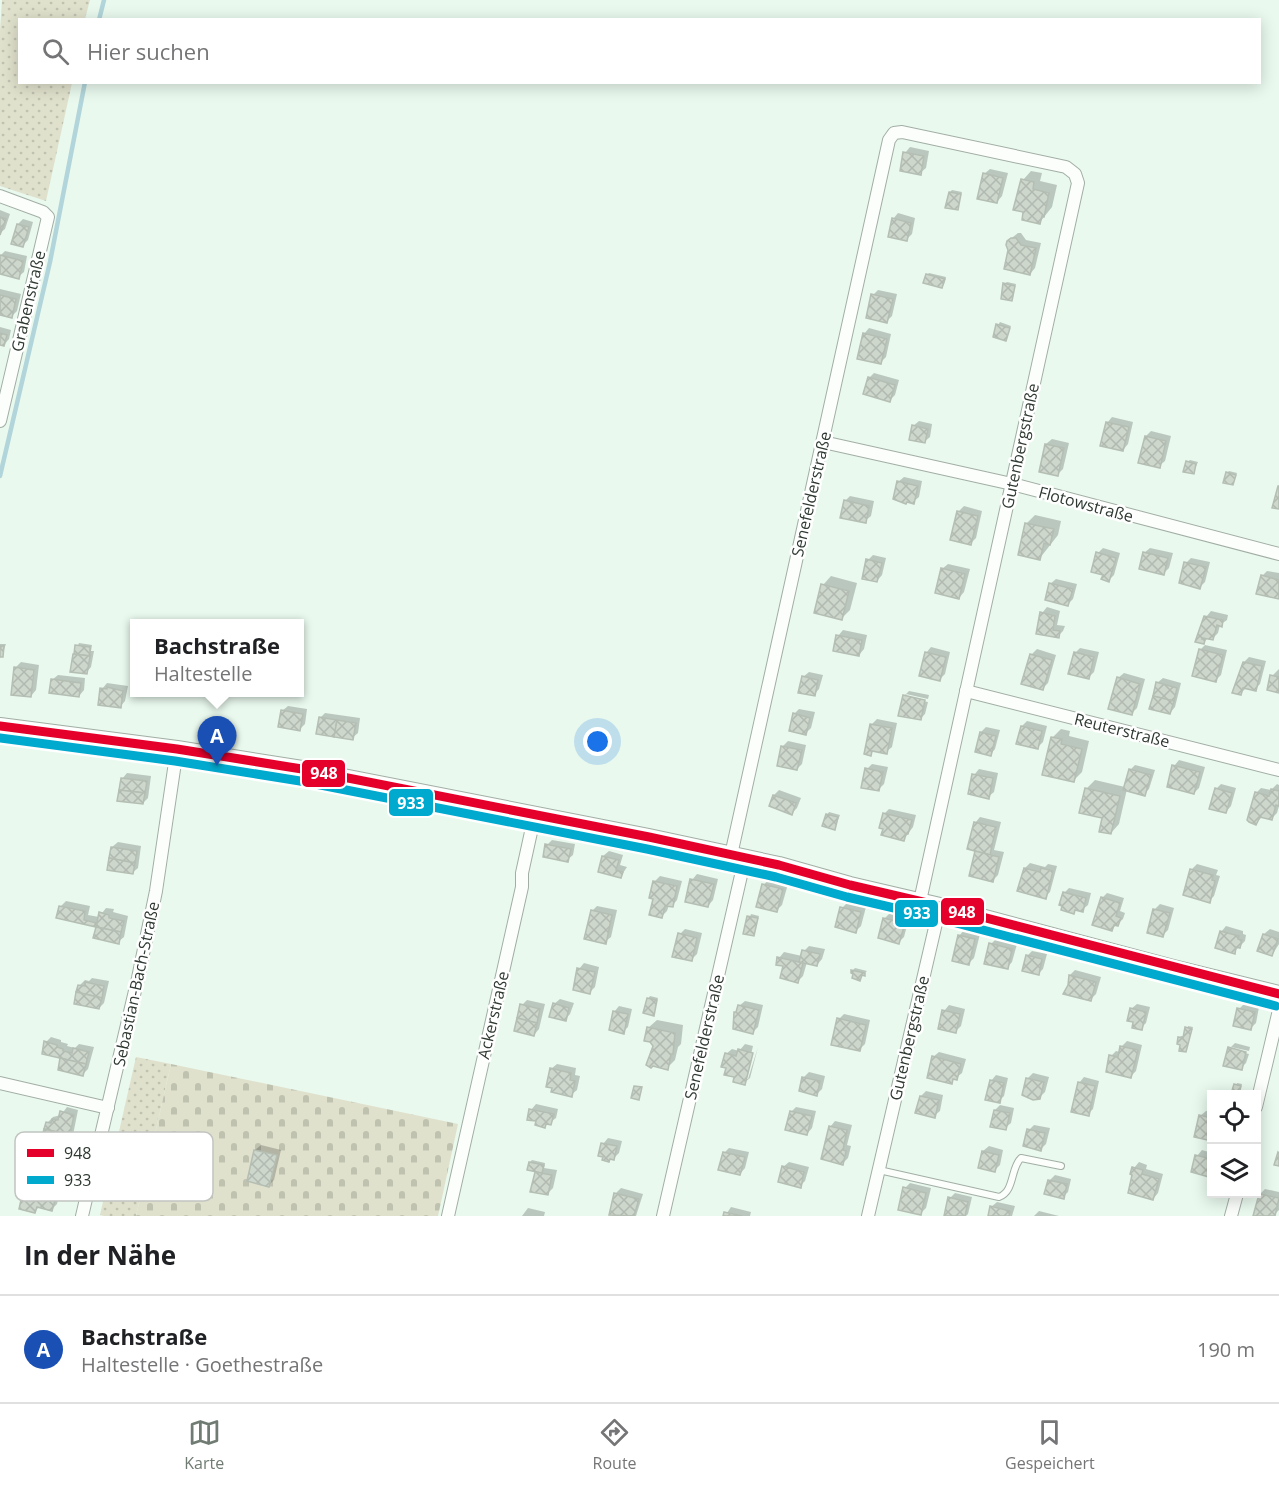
<!DOCTYPE html>
<html lang="de">
<meta charset="utf-8">
<style>
body{margin:0;font-family:"Open Sans",sans-serif;background:#f2f2f2;color:#202124}
.controls{position:absolute;right:18px;bottom:18px;display:grid;overflow:hidden;border-radius:0px;box-shadow:0 3px 15px #0003}
.controls button{width:54px;height:54px;display:grid;place-items:center;padding:0;border:0;border-bottom:2px solid #e0e0e0;background:#fff;color:#202124;font:30px sans-serif}
.you{position:absolute;left:598px;top:742px;width:21px;height:21px;margin:-15px;border:4px solid #fff;border-radius:50%;background:#1a73e8;box-shadow:0 0 0 9px #1a73e833}
.badge{display:grid;place-items:center;width:39px;height:39px;border-radius:50%;background:#707c73;color:#fff;font-size:20px;font-weight:700}
.pin{position:absolute;translate:-50% -50px;filter:drop-shadow(0 2px 3px #0008)}
.pin::after{content:'';position:absolute;top:32px;width:21px;height:18px;background:inherit;clip-path:polygon(0 0,100% 0,50% 100%)}
.popup{position:absolute;left:130px;top:619px;width:174px;height:78px;box-sizing:border-box;display:grid;place-content:center;border-radius:0px;background:#fff;filter:drop-shadow(0 2px 4px #0005);font-size:20px;white-space:nowrap;color:#757577}
.popup b{font-size:22px;color:#202124}
.popup::after{content:'';position:absolute;left:50%;top:100%;margin-left:-12px;border:12px solid transparent;border-top-color:#fff}
.list{margin:0;padding:0;list-style:none}
h2{display:flex;justify-content:space-between;align-items:center;height:78px;margin:0;padding:0 24px;font-size:26px}
h2 small{font-size:20px;font-weight:400;color:#757577}
.list li{display:grid;grid-template-columns:39px 1fr auto;gap:18px;align-items:center;box-sizing:border-box;height:108px;padding:0 24px;border-top:2px solid #e0e0e0}
.list b{display:block;font-size:22px;white-space:nowrap}
.list p{margin:0;font-size:20px;white-space:nowrap;color:#757577}
.list em{font-size:20px;font-style:normal;color:#757577}
.icon{flex:none;width:33px;height:33px;fill:none;stroke:currentColor;stroke-width:2;stroke-linecap:round;stroke-linejoin:round}
.map{position:relative;flex:none;width:1279px;height:1216px;overflow:hidden}
.search{position:absolute;background:#fff;box-shadow:0 3px 15px #0003;left:18px;right:18px;top:18px;height:66px;display:flex;align-items:center;gap:15px;box-sizing:border-box;padding:0 21px;border-radius:0px;color:#757577;font-size:22px}
.sheet{height:186px;background:#fff}
nav{display:flex;justify-content:space-around;align-items:center;box-sizing:border-box;height:84px;border-top:2px solid #e0e0e0;background:#fff;font-size:16px;color:#757577}
nav a{display:grid;justify-items:center;gap:3px}
nav .on{color:#707c73}
.map>svg:first-child{display:block}
</style>
<div class="map">
<svg width="1279" height="1216" viewBox="0 0 1279 1216">
<defs>
<pattern id="green-dots" width="8" height="8" patternUnits="userSpaceOnUse" patternTransform="scale(1.5)"><rect width="8" height="8" fill="#e0e1cc"/><path d="M2 2h.1M6 6h.1" fill="none" stroke="#c0c2b0" stroke-width="1.8" stroke-linecap="round"/></pattern>
<pattern id="cemetery-stones" width="16" height="16" patternUnits="userSpaceOnUse" patternTransform="scale(1.5)"><rect width="16" height="16" fill="#e0e1cc"/><path d="M2 7V4a2 2 0 0 1 4 0v3zM10 15v-3a2 2 0 0 1 4 0v3z" fill="#c0c2b0"/></pattern>
<pattern id="building-cross-hatch" width="8" height="8" patternUnits="userSpaceOnUse" patternTransform="scale(1.5)"><rect width="8" height="8" fill="#ced7cc"/><path d="M0 0l8 8M0 8l8-8" fill="none" stroke="#b1b9b0"/></pattern>
</defs>
<rect width="100%" height="100%" fill="#e9f9ee"/>
<g fill="url(#green-dots)">
<polygon points="2,0 90,0 85,19 20,20 20,82 72,83 46,201 0,186 0,31"/>
<polygon points="136,1057 171,1064 136,1216 104,1216 100,1215"/>
</g>
<polygon fill="url(#cemetery-stones)" points="171,1064 458,1124 438,1216 136,1216"/>
<g fill="#0003">
<polygon points="910,147 929,151 926,168 920,173 905,153"/>
<polygon points="990,169 1008,173 1002,196 997,202 984,174"/>
<polygon points="1031,171 1042,173 1040,181 1057,185 1052,207 1040,222 1023,180"/>
<polygon points="952,190 962,192 957,209 950,192"/>
<polygon points="0,210 10,214 5,229 0,233"/>
<polygon points="898,213 915,218 912,234 907,239 893,219"/>
<polygon points="23,219 33,222 28,240 23,245 18,224"/>
<polygon points="1018,233 1021,233 1026,240 1041,243 1035,268 1030,274 1010,250 1008,241"/>
<polygon points="5,251 27,256 24,272 18,277 0,273 0,256"/>
<polygon points="929,273 946,277 944,284 942,287 927,275"/>
<polygon points="1007,282 1016,284 1011,300 1004,284"/>
<polygon points="0,289 21,294 17,311 11,317 0,314"/>
<polygon points="878,290 897,294 892,316 887,321 873,295"/>
<polygon points="1000,322 1011,326 1005,339 998,325"/>
<polygon points="0,327 11,330 9,339 4,345 0,344"/>
<polygon points="869,328 891,334 886,357 880,363 864,334"/>
<polygon points="874,373 899,380 895,395 890,400 869,378"/>
<polygon points="1112,417 1133,422 1128,444 1123,450 1107,423"/>
<polygon points="919,421 932,424 930,437 924,442 913,426"/>
<polygon points="1151,431 1171,436 1165,461 1159,466 1146,436"/>
<polygon points="1052,439 1069,443 1063,469 1058,474 1046,444"/>
<polygon points="1190,460 1198,462 1193,473 1187,462"/>
<polygon points="1229,471 1237,473 1233,484 1227,473"/>
<polygon points="904,477 922,481 919,497 913,502 898,482"/>
<polygon points="850,496 874,501 871,516 865,521 845,501"/>
<polygon points="964,506 982,511 976,538 971,543 958,512"/>
<polygon points="1035,515 1061,521 1058,535 1040,558 1020,553 1027,523"/>
<polygon points="1103,548 1120,553 1114,575 1109,580 1104,574 1098,553"/>
<polygon points="1150,548 1173,553 1169,568 1164,573 1144,553"/>
<polygon points="873,555 886,558 882,575 877,581 868,560"/>
<polygon points="1191,558 1210,562 1205,582 1200,587 1186,563"/>
<polygon points="948,564 970,569 964,592 959,598 942,569"/>
<polygon points="1267,571 1279,573 1279,598 1262,576"/>
<polygon points="831,576 857,583 850,610 842,618 823,585"/>
<polygon points="1056,579 1077,584 1073,599 1068,604 1050,584"/>
<polygon points="1047,607 1060,611 1057,625 1065,626 1063,631 1058,636 1038,633 1042,613"/>
<polygon points="1211,611 1228,615 1227,620 1220,625 1218,633 1213,638 1209,637 1204,642 1197,641 1206,617"/>
<polygon points="843,630 867,635 864,649 859,655 838,636"/>
<polygon points="79,643 92,645 91,651 94,651 91,667 86,673 74,654"/>
<polygon points="0,644 6,644 2,655 0,655"/>
<polygon points="1205,645 1227,650 1221,675 1216,680 1200,650"/>
<polygon points="931,647 950,652 945,674 940,679 926,653"/>
<polygon points="1080,648 1099,652 1094,672 1088,678 1075,653"/>
<polygon points="1037,649 1056,655 1048,683 1043,688 1031,655"/>
<polygon points="1249,657 1266,661 1260,684 1255,689 1246,688 1240,694 1244,662"/>
<polygon points="21,662 39,665 36,690 31,696 16,667"/>
<polygon points="1279,669 1279,691 1272,676"/>
<polygon points="809,672 823,675 819,689 814,695 803,677"/>
<polygon points="1124,673 1145,679 1137,708 1131,714 1118,678"/>
<polygon points="58,675 85,678 84,690 79,696 52,680"/>
<polygon points="1163,678 1181,683 1175,707 1170,713 1157,683"/>
<polygon points="107,683 128,686 125,701 120,707 102,689"/>
<polygon points="909,691 929,695 928,699 906,694 906,698 928,702 925,714 920,719 904,696"/>
<polygon points="288,706 307,709 305,724 300,729 282,711"/>
<polygon points="799,709 815,712 811,728 806,733 794,714"/>
<polygon points="325,713 360,718 358,733 352,738 320,718"/>
<polygon points="877,719 897,723 892,747 886,752 875,750 870,754 865,753 872,724"/>
<polygon points="1027,721 1047,726 1043,742 1038,747 1022,726"/>
<polygon points="986,727 1000,730 995,749 990,755 981,732"/>
<polygon points="1061,729 1070,731 1069,736 1089,741 1082,772 1073,781 1044,774 1053,737"/>
<polygon points="788,741 806,745 802,764 797,769 783,746"/>
<polygon points="1179,760 1205,767 1199,788 1194,793 1174,766"/>
<polygon points="872,764 888,767 884,784 878,790 867,769"/>
<polygon points="1135,765 1155,770 1149,789 1144,794 1127,789 1119,824 1111,833 1104,817 1086,789 1095,780 1125,787 1130,770"/>
<polygon points="979,769 998,773 994,792 988,797 974,775"/>
<polygon points="127,773 151,776 148,798 143,803 122,779"/>
<polygon points="1221,784 1236,788 1231,806 1226,812 1216,789"/>
<polygon points="1277,784 1279,785 1279,806 1277,813 1272,818 1263,816 1256,823 1256,793 1261,788 1271,790"/>
<polygon points="779,790 801,798 797,808 792,813 770,806 774,795"/>
<polygon points="889,809 916,815 913,827 904,839 885,828 884,814"/>
<polygon points="829,812 840,815 835,828 827,815"/>
<polygon points="980,817 1001,822 994,850 1004,852 998,875 993,880 977,850 975,823"/>
<polygon points="552,840 575,844 573,855 567,860 547,845"/>
<polygon points="118,842 141,846 138,868 132,873 112,847"/>
<polygon points="609,851 623,855 620,865 627,867 621,876 603,856"/>
<polygon points="1030,863 1045,867 1048,864 1057,866 1050,892 1045,897 1025,868"/>
<polygon points="1197,864 1218,870 1216,875 1220,876 1214,896 1209,901 1192,869"/>
<polygon points="697,874 718,879 713,900 708,906 692,880"/>
<polygon points="660,876 682,881 677,900 672,906 669,905 667,911 662,916 654,898 654,882"/>
<polygon points="769,880 788,884 782,905 777,910 763,885"/>
<polygon points="1069,888 1091,893 1088,905 1082,910 1076,909 1073,912 1064,893"/>
<polygon points="1107,893 1124,898 1120,911 1125,913 1123,919 1112,929 1102,898"/>
<polygon points="66,901 90,906 88,915 99,917 106,908 114,909 113,912 128,916 124,937 118,942 97,925 58,917 60,907"/>
<polygon points="847,903 866,907 861,926 856,931 842,908"/>
<polygon points="1160,904 1174,908 1168,930 1163,935 1149,931 1155,909"/>
<polygon points="597,906 617,910 611,937 605,942 592,911"/>
<polygon points="890,913 909,918 904,937 899,942 884,919"/>
<polygon points="751,914 759,916 753,935 745,933"/>
<polygon points="1226,926 1243,931 1243,934 1246,935 1245,941 1234,952 1221,932"/>
<polygon points="685,929 702,933 697,954 691,960 680,934"/>
<polygon points="1270,929 1279,932 1279,944 1272,955 1259,950 1264,934"/>
<polygon points="964,930 980,934 974,958 969,963 959,936"/>
<polygon points="996,939 1017,944 1012,962 1007,968 991,944"/>
<polygon points="809,946 825,949 822,959 817,965 807,962 803,976 798,981 779,958 784,952 802,956 804,951"/>
<polygon points="1032,951 1047,954 1043,969 1038,974 1027,956"/>
<polygon points="584,963 599,967 595,987 590,992 579,969"/>
<polygon points="855,968 867,971 866,972 860,979 853,970"/>
<polygon points="1075,970 1101,977 1096,994 1091,999 1069,987 1070,975"/>
<polygon points="92,978 109,981 104,1003 99,1008 79,986 85,980 89,981"/>
<polygon points="650,996 658,998 653,1014 648,999"/>
<polygon points="560,999 574,1003 570,1014 565,1020 554,1004"/>
<polygon points="527,1000 545,1004 539,1029 534,1035 522,1005"/>
<polygon points="745,1001 763,1005 758,1027 753,1032 739,1006"/>
<polygon points="1137,1004 1150,1007 1146,1023 1141,1028 1131,1009"/>
<polygon points="1244,1004 1259,1007 1256,1023 1250,1029 1239,1009"/>
<polygon points="949,1005 965,1009 961,1026 956,1031 944,1011"/>
<polygon points="619,1006 632,1009 628,1027 623,1032 614,1012"/>
<polygon points="844,1014 870,1020 865,1044 859,1050 839,1019"/>
<polygon points="657,1020 683,1025 681,1044 678,1047 675,1060 667,1068 648,1028"/>
<polygon points="1188,1026 1193,1027 1186,1050 1179,1038 1181,1036 1185,1036"/>
<polygon points="51,1037 61,1040 61,1042 68,1044 67,1046 75,1048 79,1044 94,1047 88,1069 83,1074 62,1057 46,1042"/>
<polygon points="1127,1041 1142,1045 1136,1071 1131,1076 1111,1056 1116,1051 1120,1052 1122,1046"/>
<polygon points="1235,1043 1250,1047 1249,1051 1231,1047"/>
<polygon points="745,1044 753,1046 745,1079 748,1079 758,1047 750,1078 744,1083 726,1054 732,1049 739,1051"/>
<polygon points="1231,1047 1231,1050 1249,1054 1246,1063 1241,1068 1229,1048"/>
<polygon points="939,1052 966,1059 962,1073 951,1082 933,1057"/>
<polygon points="557,1064 576,1068 575,1075 580,1076 577,1090 571,1095 551,1069"/>
<polygon points="809,1072 825,1076 822,1089 817,1094 803,1078"/>
<polygon points="1033,1073 1049,1077 1045,1092 1039,1098 1027,1079"/>
<polygon points="996,1075 1008,1078 1004,1096 999,1101 991,1081"/>
<polygon points="1084,1077 1099,1081 1093,1109 1088,1114 1079,1083"/>
<polygon points="1237,1083 1242,1084 1239,1094 1233,1094"/>
<polygon points="926,1091 943,1095 940,1111 934,1116 921,1096"/>
<polygon points="536,1104 558,1109 556,1118 545,1126 531,1110"/>
<polygon points="1000,1105 1014,1108 1011,1123 1005,1128 995,1110"/>
<polygon points="67,1107 78,1110 72,1140 67,1145 47,1123 53,1117 61,1115"/>
<polygon points="796,1107 816,1111 812,1128 807,1134 791,1112"/>
<polygon points="1206,1111 1212,1112 1212,1139 1200,1116"/>
<polygon points="835,1121 852,1125 847,1145 851,1146 848,1158 843,1163 830,1127"/>
<polygon points="1034,1125 1050,1128 1046,1144 1041,1149 1029,1130"/>
<polygon points="608,1138 622,1141 619,1153 614,1158 605,1156 603,1144"/>
<polygon points="261,1145 281,1150 274,1180 269,1185 248,1180 255,1150"/>
<polygon points="989,1146 1003,1150 1000,1165 995,1170 983,1151"/>
<polygon points="729,1148 749,1152 745,1168 740,1174 724,1153"/>
<polygon points="1202,1150 1212,1153 1212,1172 1209,1175 1197,1156"/>
<polygon points="532,1160 545,1163 544,1168 557,1170 553,1188 547,1194 532,1191 537,1171 530,1162"/>
<polygon points="789,1162 809,1167 805,1181 800,1186 783,1167"/>
<polygon points="1139,1162 1147,1165 1146,1169 1163,1174 1158,1193 1153,1199 1134,1168"/>
<polygon points="38,1174 47,1176 47,1179 62,1183 57,1204 52,1209 40,1206 35,1211 24,1192 32,1187 33,1179"/>
<polygon points="1055,1175 1071,1179 1068,1192 1063,1197 1049,1181"/>
<polygon points="910,1183 931,1188 926,1208 920,1214 905,1188"/>
<polygon points="621,1188 643,1194 636,1216 611,1214 615,1194"/>
<polygon points="1265,1189 1279,1192 1279,1210 1273,1216 1255,1216 1260,1194"/>
<polygon points="955,1193 972,1197 968,1214 966,1216 951,1216 950,1198"/>
<polygon points="997,1202 1015,1206 1012,1216 989,1216 991,1207"/>
<polygon points="731,1207 751,1212 750,1216 725,1216"/>
<polygon points="528,1208 545,1212 544,1216 522,1216"/>
<polygon points="1039,1211 1059,1216 1034,1216"/>
</g>
<g fill="none" stroke-linecap="round" stroke-linejoin="round">
<g stroke="#b1d5da" stroke-width="4.5">
<polyline points="99,20 104,0"/>
<polyline points="0,476 50,262 85,82"/>
</g>
</g>
<g fill="url(#building-cross-hatch)" stroke="#b5beb3" stroke-width="1.5">
<polygon points="903,152 924,156 921,175 900,171"/>
<polygon points="983,173 1003,178 997,203 977,199"/>
<polygon points="1021,179 1034,182 1033,189 1049,193 1044,217 1042,216 1040,224 1022,220 1023,212 1013,210"/>
<polygon points="949,192 961,194 958,210 945,208"/>
<polygon points="0,217 6,219 0,235"/>
<polygon points="892,218 911,223 907,241 888,237"/>
<polygon points="17,224 29,227 23,247 11,244"/>
<polygon points="1011,238 1016,238 1021,245 1036,248 1030,275 1004,269 1008,250 1006,245 1007,241"/>
<polygon points="0,255 23,261 19,279 0,274"/>
<polygon points="926,274 945,279 942,288 923,283"/>
<polygon points="1003,283 1015,286 1012,301 1001,299"/>
<polygon points="871,294 893,299 887,323 866,318"/>
<polygon points="0,295 16,299 12,318 0,315"/>
<polygon points="996,324 1010,328 1006,341 993,337"/>
<polygon points="0,333 7,335 4,346 0,345"/>
<polygon points="863,333 887,339 881,364 857,359"/>
<polygon points="868,377 895,385 890,402 863,394"/>
<polygon points="1106,422 1129,427 1123,451 1100,446"/>
<polygon points="912,425 928,429 925,443 909,440"/>
<polygon points="1145,436 1166,441 1160,468 1138,463"/>
<polygon points="1045,444 1064,448 1058,476 1039,472"/>
<polygon points="1186,461 1196,464 1194,474 1183,472"/>
<polygon points="1226,472 1236,475 1233,485 1223,483"/>
<polygon points="897,481 918,486 914,504 907,502 906,504 893,499"/>
<polygon points="1278,486 1279,486 1279,509 1272,508"/>
<polygon points="844,500 869,506 866,523 840,518"/>
<polygon points="957,511 978,516 971,545 950,540"/>
<polygon points="1025,523 1054,529 1050,545 1044,543 1040,560 1018,555"/>
<polygon points="1096,552 1116,558 1109,582 1101,579 1103,575 1091,572"/>
<polygon points="1143,552 1168,558 1164,575 1139,569"/>
<polygon points="866,559 882,563 877,582 862,579"/>
<polygon points="1184,562 1206,567 1200,589 1179,583"/>
<polygon points="941,568 965,574 959,599 935,593"/>
<polygon points="1261,575 1279,580 1279,599 1256,594"/>
<polygon points="1049,583 1073,589 1068,606 1045,600"/>
<polygon points="821,584 849,591 842,620 814,613"/>
<polygon points="1040,612 1055,616 1053,630 1060,631 1059,638 1036,634"/>
<polygon points="1204,616 1223,620 1222,627 1217,625 1213,640 1203,638 1202,639 1205,640 1204,644 1195,642"/>
<polygon points="836,635 862,640 859,656 833,651"/>
<polygon points="75,645 90,647 90,656 74,654"/>
<polygon points="0,646 4,646 3,657 0,657"/>
<polygon points="1199,649 1223,655 1216,682 1192,676"/>
<polygon points="925,652 946,657 940,681 919,676"/>
<polygon points="1074,652 1094,657 1089,679 1068,674"/>
<polygon points="73,654 90,656 87,674 70,672"/>
<polygon points="1030,654 1052,660 1043,690 1021,684"/>
<polygon points="1243,662 1262,666 1256,691 1243,688 1241,695 1232,693"/>
<polygon points="14,667 34,670 31,697 11,695"/>
<polygon points="1270,675 1279,677 1279,693 1267,690"/>
<polygon points="802,676 818,680 815,696 798,693"/>
<polygon points="1117,677 1140,684 1132,715 1108,709"/>
<polygon points="51,679 81,683 79,697 49,693"/>
<polygon points="1156,682 1177,688 1174,701 1153,696"/>
<polygon points="107,687 123,691 121,708 98,705 100,688 107,689"/>
<polygon points="903,695 925,700 921,720 898,716"/>
<polygon points="1153,696 1174,701 1170,714 1149,709"/>
<polygon points="281,710 303,714 300,731 278,727"/>
<polygon points="793,713 810,718 806,735 789,731"/>
<polygon points="319,717 337,720 334,737 316,734"/>
<polygon points="337,720 356,723 353,740 334,737"/>
<polygon points="870,724 892,728 887,754 872,751 871,756 864,754"/>
<polygon points="1021,726 1042,731 1038,749 1016,744"/>
<polygon points="980,732 996,736 991,756 975,752"/>
<polygon points="1051,737 1062,739 1061,744 1082,749 1074,782 1042,775"/>
<polygon points="781,746 802,750 797,770 777,766"/>
<polygon points="1172,765 1200,772 1194,794 1167,787"/>
<polygon points="865,768 883,772 879,791 861,788"/>
<polygon points="1129,769 1151,775 1145,796 1123,790"/>
<polygon points="972,774 993,778 989,799 968,794"/>
<polygon points="121,778 147,781 145,793 119,790"/>
<polygon points="1085,788 1120,796 1111,834 1099,832 1102,818 1079,813"/>
<polygon points="1215,788 1232,793 1226,813 1209,809"/>
<polygon points="1271,789 1279,791 1279,806 1276,805 1272,820 1260,817 1256,825 1249,822 1247,820 1255,792 1269,796"/>
<polygon points="119,790 145,793 143,804 117,801"/>
<polygon points="773,795 796,803 792,815 769,806"/>
<polygon points="883,813 912,820 908,834 906,834 904,841 881,835 883,829 879,828"/>
<polygon points="826,814 838,817 835,830 822,826"/>
<polygon points="974,822 996,827 990,855 967,849"/>
<polygon points="545,844 571,849 568,862 543,857"/>
<polygon points="111,847 137,851 135,863 109,858"/>
<polygon points="975,851 999,857 993,882 969,876"/>
<polygon points="602,856 619,860 616,870 623,872 621,878 598,872"/>
<polygon points="109,858 135,863 133,874 107,870"/>
<polygon points="1024,868 1040,872 1041,868 1053,871 1046,899 1017,891"/>
<polygon points="1190,869 1213,875 1212,880 1215,881 1210,903 1183,895"/>
<polygon points="690,879 714,884 708,907 685,902"/>
<polygon points="653,881 677,886 673,907 665,906 662,918 649,915 653,899 649,898"/>
<polygon points="762,884 783,889 777,912 756,907"/>
<polygon points="1063,892 1086,898 1083,912 1075,910 1074,914 1061,910 1062,906 1059,905"/>
<polygon points="1101,897 1120,903 1116,916 1121,918 1118,926 1114,925 1112,931 1092,925"/>
<polygon points="59,906 85,911 84,920 97,923 96,927 56,918"/>
<polygon points="840,907 861,912 856,933 835,927"/>
<polygon points="1153,909 1170,913 1163,937 1147,933"/>
<polygon points="591,910 612,915 606,944 584,939"/>
<polygon points="99,912 109,915 109,918 124,921 121,932 96,927"/>
<polygon points="747,916 758,918 754,936 743,934"/>
<polygon points="883,918 905,923 899,944 878,938"/>
<polygon points="96,927 121,932 119,944 93,938"/>
<polygon points="1220,931 1239,936 1238,939 1242,940 1240,948 1236,947 1235,954 1215,948"/>
<polygon points="678,933 697,938 692,961 672,957"/>
<polygon points="1263,934 1278,939 1272,956 1257,951"/>
<polygon points="958,935 975,939 969,965 952,961"/>
<polygon points="989,943 1012,949 1008,969 984,964"/>
<polygon points="802,950 820,954 817,966 799,962"/>
<polygon points="1026,955 1042,959 1039,975 1022,971"/>
<polygon points="777,957 803,963 798,983 780,978 783,966 776,965"/>
<polygon points="577,968 595,972 590,994 573,990"/>
<polygon points="851,970 865,973 865,976 862,975 860,981 852,978 853,974 851,973"/>
<polygon points="1069,975 1096,982 1091,1001 1063,994 1068,985"/>
<polygon points="85,982 104,986 102,998 76,992 78,985 85,986"/>
<polygon points="76,992 102,998 99,1009 74,1004"/>
<polygon points="647,998 657,1000 654,1016 643,1013"/>
<polygon points="553,1003 569,1008 566,1021 549,1017"/>
<polygon points="520,1004 540,1009 537,1023 517,1018"/>
<polygon points="738,1005 759,1010 753,1034 733,1029 734,1012 736,1012"/>
<polygon points="1130,1008 1146,1012 1142,1030 1132,1028 1133,1022 1127,1021"/>
<polygon points="1237,1008 1255,1012 1251,1030 1233,1026"/>
<polygon points="942,1010 960,1014 956,1033 938,1029"/>
<polygon points="613,1011 628,1014 624,1034 609,1030"/>
<polygon points="517,1018 537,1023 534,1036 514,1031"/>
<polygon points="837,1018 866,1025 860,1051 831,1045"/>
<polygon points="647,1027 675,1033 673,1054 671,1054 668,1070 653,1066 651,1068 646,1065 653,1046 650,1042 644,1041"/>
<polygon points="1185,1027 1192,1029 1186,1052 1179,1051 1180,1045 1177,1044 1178,1037 1183,1038"/>
<polygon points="44,1041 57,1045 57,1047 63,1049 63,1051 72,1053 73,1048 89,1052 86,1064 42,1054"/>
<polygon points="1120,1046 1138,1050 1131,1078 1106,1072 1109,1055 1118,1057"/>
<polygon points="1228,1047 1246,1052 1242,1070 1223,1066"/>
<polygon points="738,1049 753,1053 745,1085 733,1082 734,1077 724,1075 726,1068 721,1067 725,1053 736,1056"/>
<polygon points="932,1056 961,1064 957,1080 953,1079 952,1084 927,1078"/>
<polygon points="60,1058 86,1064 83,1076 58,1070"/>
<polygon points="550,1068 571,1073 570,1080 575,1081 572,1097 551,1092 552,1088 546,1087"/>
<polygon points="802,1077 820,1081 817,1096 799,1091"/>
<polygon points="1026,1078 1044,1082 1040,1099 1033,1100 1022,1095"/>
<polygon points="990,1080 1004,1083 1000,1103 985,1100"/>
<polygon points="1078,1082 1095,1086 1089,1116 1071,1112"/>
<polygon points="1234,1084 1241,1086 1239,1094 1231,1094"/>
<polygon points="634,1086 642,1087 639,1100 631,1098"/>
<polygon points="920,1096 939,1100 935,1118 915,1113"/>
<polygon points="529,1109 554,1114 551,1125 546,1124 545,1128 535,1125 536,1121 527,1120"/>
<polygon points="994,1110 1010,1113 1006,1130 990,1127"/>
<polygon points="60,1111 74,1115 70,1135 44,1129 46,1122 51,1123 52,1119 58,1120"/>
<polygon points="790,1111 812,1116 807,1135 785,1130"/>
<polygon points="1199,1115 1212,1118 1212,1141 1194,1137"/>
<polygon points="829,1126 847,1130 843,1150 846,1151 843,1165 821,1159"/>
<polygon points="44,1129 70,1135 67,1147 41,1141"/>
<polygon points="1027,1129 1045,1133 1041,1151 1023,1146"/>
<polygon points="601,1143 617,1146 614,1160 610,1159 609,1162 602,1160 603,1157 598,1156"/>
<polygon points="254,1150 277,1155 269,1187 247,1181"/>
<polygon points="982,1151 999,1155 995,1172 978,1168"/>
<polygon points="723,1152 745,1157 740,1175 718,1170"/>
<polygon points="1278,1152 1279,1153 1279,1166 1274,1165"/>
<polygon points="1195,1155 1212,1159 1209,1177 1191,1172"/>
<polygon points="529,1162 544,1165 542,1173 527,1170"/>
<polygon points="782,1166 804,1172 801,1188 778,1182"/>
<polygon points="1132,1167 1143,1170 1142,1174 1159,1179 1153,1200 1128,1193 1132,1175 1130,1174"/>
<polygon points="535,1172 552,1175 548,1195 530,1192"/>
<polygon points="31,1178 43,1181 42,1184 58,1188 55,1200 29,1193"/>
<polygon points="1048,1180 1067,1184 1064,1199 1044,1194"/>
<polygon points="903,1187 926,1193 921,1215 898,1210"/>
<polygon points="23,1191 55,1200 52,1211 37,1207 35,1213 19,1209"/>
<polygon points="614,1193 639,1199 634,1216 609,1215"/>
<polygon points="1259,1194 1279,1198 1275,1216 1253,1216"/>
<polygon points="948,1197 968,1202 965,1216 944,1216"/>
<polygon points="990,1206 1010,1211 1009,1216 988,1216"/>
<polygon points="724,1212 742,1216 723,1216"/>
</g>
<g fill="none" stroke-linecap="round" stroke-linejoin="round">
<defs>
<path id="lane" d="M 879,1170 L 999,1197 C 1015,1191 1010,1169 1021,1158 L 1061,1166"/>
<g id="street">
<polyline points="0,196 43,212 48,217 0,421"/>
<polyline points="823,442 1012,484 1279,554"/>
<polyline points="966,691 1279,770"/>
<polyline points="731,855 889,140 894,133 902,132 1066,167 1075,174 1078,183 920,901"/>
<polyline points="0,1083 108,1108"/>
<polyline points="1256,1107 1279,1010"/>
<polyline points="82,1216 138,978 156,891 177,749"/>
<polyline points="448,1216 522,887 522,873 535,814"/>
<polyline points="663,1216 745,858"/>
<polyline points="868,1216 940,906"/>
<polyline points="1231,1216 1237,1194"/>
</g>
<polyline id="secondary" points="0,726 177,749 302,769 649,837 779,865 850,885 940,906 1173,968 1279,994"/>
</defs>
<use href="#lane" stroke="#a2aea5" stroke-width="8"/>
<use href="#street" stroke="#a2aea5" stroke-width="14"/>
<use href="#secondary" stroke="#a2aea5" stroke-width="18"/>
<use href="#lane" stroke="#fcfefc" stroke-width="6"/>
<use href="#street" stroke="#fcfefc" stroke-width="12"/>
<use href="#secondary" stroke="#fcfefc" stroke-width="16"/>
<defs>
<polyline id="bus-1" points="0,726 177,749 302,769 649,837 779,865 850,885 940,906 1279,994"/>
<polyline id="bus-2" points="0,738 175,761 300,781 647,849 776,877 847,897 937,918 1276,1006"/>
</defs>
<use href="#bus-1" stroke="#fff" stroke-width="14"/>
<use href="#bus-2" stroke="#fff" stroke-width="14"/>
<use href="#bus-1" stroke="#e4002b" stroke-width="9"/>
<use href="#bus-2" stroke="#00a9ce" stroke-width="9"/>
</g>
<g text-anchor="middle" stroke-width="5" stroke-linejoin="round" paint-order="stroke">
<g font-size="16" fill="#2f3931" stroke="#fff">
<text transform="translate(28 301) rotate(-77)" y="6">Grabenstraße</text>
<text transform="translate(1020 446) rotate(-78)" y="6">Gutenbergstraße</text>
<text transform="translate(811 494) rotate(-77)" y="6">Senefelderstraße</text>
<text transform="translate(1086 504) rotate(15)" y="6">Flotowstraße</text>
<text transform="translate(1122 730) rotate(14)" y="6">Reuterstraße</text>
<text transform="translate(136 984) rotate(-78)" y="6">Sebastian-Bach-Straße</text>
<text transform="translate(493 1015) rotate(-77)" y="6">Ackerstraße</text>
<text transform="translate(704 1037) rotate(-77)" y="6">Senefelderstraße</text>
<text transform="translate(909 1038) rotate(-77)" y="6">Gutenbergstraße</text>
</g>
</g>
<rect x="15" y="1132" width="198" height="69" rx="9" fill="#fff" stroke="#c1c4c1" stroke-width="1.5"/>
<rect x="27" y="1149" width="27" height="8" fill="#e4002b"/>
<rect x="27" y="1176" width="27" height="8" fill="#00a9ce"/>
<g font-size="16" fill="#2f3931">
<text x="64" y="1159">948</text>
<text x="64" y="1186">933</text>
</g>
<g stroke="#fff" stroke-width="2">
<rect x="301" y="759" width="45" height="29" rx="6" fill="#e4002b"/>
<rect x="388" y="788" width="46" height="29" rx="6" fill="#00a9ce"/>
<rect x="940" y="897" width="45" height="29" rx="6" fill="#e4002b"/>
<rect x="894" y="899" width="45" height="29" rx="6" fill="#00a9ce"/>
</g>
<g font-size="16" text-anchor="middle" font-weight="bold" fill="#fff">
<text x="324" y="779">948</text>
<text x="411" y="809">933</text>
<text x="962" y="918">948</text>
<text x="917" y="919">933</text>
</g>
</svg>
<div class="controls">
<button><svg class="icon" aria-label="locate" viewBox="0 0 24 24"><circle cx="12" cy="12" r="6"/><path d="M12 2v4M12 18v4M2 12h4M18 12h4"/></svg></button>
<button><svg class="icon" aria-label="layers" viewBox="0 0 24 24"><path d="M12 4l9 5-9 5-9-5zM3 14l9 5 9-5"/></svg></button>
</div>
<div class="you"></div>
<div class="pin badge" style="left:217px;top:766px;background:#1a4fb4">A</div>
<div class="popup"><b>Bachstraße</b>Haltestelle</div>
<div class="search"><svg class="icon" aria-label="search" viewBox="0 0 24 24"><circle cx="10" cy="10" r="6"/><path d="M15 15l6 6"/></svg>Hier suchen</div>
</div>
<section class="sheet">
<h2>In der Nähe<small></small></h2>
<ul class="list">
<li><span class="badge" style="background:#1a4fb4">A</span><div><b>Bachstraße</b><p>Haltestelle · Goethestraße</p></div><em>190 m</em></li>
</ul>
</section>
<nav>
<a class="on"><svg class="icon" aria-label="map" viewBox="0 0 24 24"><path d="M3 6l6-2 6 2 6-2v14l-6 2-6-2-6 2zM9 4v14M15 6v14"/></svg>Karte</a>
<a><svg class="icon" aria-label="directions" viewBox="0 0 24 24"><path d="M12 3l9 9-9 9-9-9zM9 14v-3h6M13 9l2 2-2 2"/></svg>Route</a>
<a><svg class="icon" aria-label="saved" viewBox="0 0 24 24"><path d="M7 4h10v16l-5-4-5 4z"/></svg>Gespeichert</a>
</nav>
